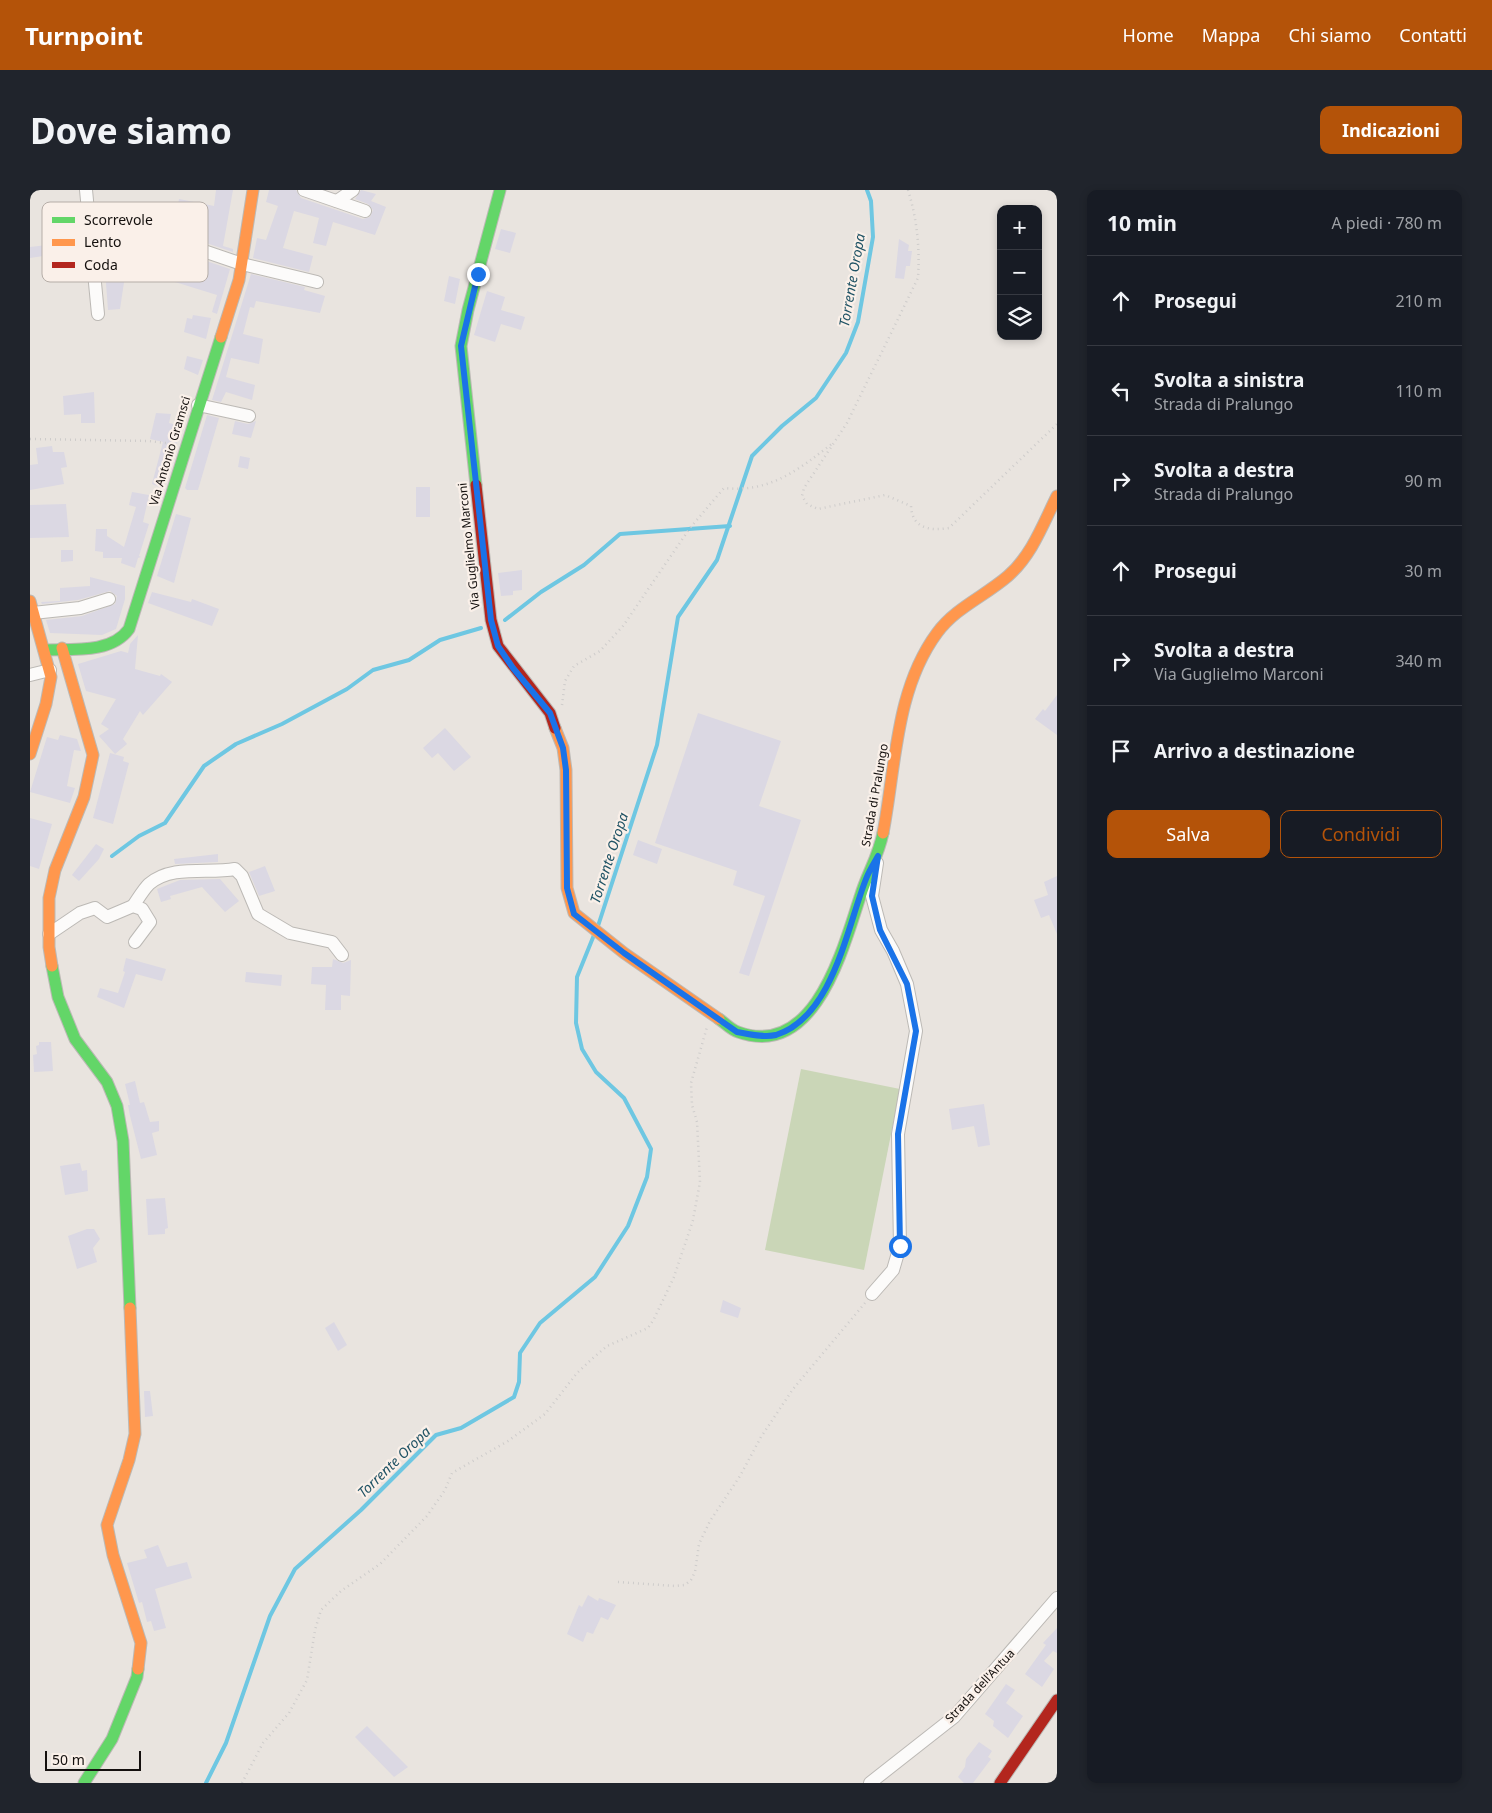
<!DOCTYPE html>
<html lang="it">
<meta charset="utf-8">
<style>
body{margin:0;font-family:"Noto Sans",sans-serif;background:#20242c;color:#f1f3f6}
.controls{position:absolute;right:15px;top:15px;display:grid;overflow:hidden;border-radius:10px;box-shadow:0 2px 8px #0003}
.controls button{width:45px;height:45px;display:grid;place-items:center;padding:0;border:0;border-bottom:1px solid #363941;background:#171b24;color:#f1f3f6;font:25px sans-serif}
.scale{position:absolute;left:15px;bottom:12px;width:96px;box-sizing:border-box;padding-left:5px;border:2px solid #14100e;border-top:0;font-size:14px;line-height:18px;white-space:nowrap;color:#14100e;-webkit-text-stroke:4px #faf0e9;paint-order:stroke}
.stop{position:absolute;width:15px;height:15px;margin:-11px;border:4px solid #1a73e8;border-radius:50%;background:#fff}
.stop.end{background:#1a73e8;border-color:#fff;box-shadow:0 1px 5px #0008}
.list{margin:0;padding:0;list-style:none}
h2{display:flex;justify-content:space-between;align-items:center;height:65px;margin:0;padding:0 20px;font-size:21px}
h2 small{font-size:16px;font-weight:400;color:#9ea1a6}
.list li{display:grid;grid-template-columns:32px 1fr auto;gap:15px;align-items:center;box-sizing:border-box;height:90px;padding:0 20px;border-top:1px solid #363941}
.list b{display:block;font-size:19px;white-space:nowrap}
.list p{margin:0;font-size:16px;white-space:nowrap;color:#9ea1a6}
.list em{font-size:16px;font-style:normal;color:#9ea1a6}
.actions{display:flex;gap:10px;padding:15px 20px}
.actions a{flex:1;padding:11px 0;border:1px solid #b45309;border-radius:10px;text-align:center;font-size:18px;color:#b45309}
.actions .main{background:#b45309;color:#fff}
.icon{flex:none;width:28px;height:28px;fill:none;stroke:currentColor;stroke-width:2;stroke-linecap:round;stroke-linejoin:round}
.map{position:relative;flex:none;width:1027px;height:1593px;overflow:hidden;border-radius:10px}
header{display:flex;align-items:center;gap:30px;box-sizing:border-box;height:70px;padding:0 25px;background:#b45309;color:#fff}
header strong{font-size:24px}
nav{display:flex;gap:28px;margin-inline-start:auto;font-size:18px}
.intro{display:flex;align-items:center;justify-content:space-between;box-sizing:border-box;height:120px;padding:0 30px}
h1{margin:0;font-size:35px}
.button{padding:12px 22px;border-radius:10px;background:#b45309;color:#fff;font-size:18px;font-weight:700}
main{display:flex;gap:30px;padding:0 30px}
aside{flex:1;background:#171b24;border-radius:10px;box-shadow:0 2px 8px #0003}
.map>svg:first-child{display:block}
</style>
<header>
<strong>Turnpoint</strong>
<nav><a>Home</a><a>Mappa</a><a>Chi siamo</a><a>Contatti</a></nav>
</header>
<div class="intro"><h1>Dove siamo</h1><a class="button">Indicazioni</a></div>
<main>
<div class="map">
<svg width="1027" height="1593" viewBox="0 0 1027 1593">
<rect width="100%" height="100%" fill="#e9e4df"/>
<polygon fill="#cad6b7" points="771,879 870,899 834,1080 735,1060"/>
<g fill="none" stroke-linecap="round" stroke-linejoin="round">
<g stroke="#6ec7e2" stroke-width="4">
<polyline points="475,430 511,402 554,375 590,344 700,336"/>
<polyline points="82,666 109,646 135,633 174,576 206,554 252,534 317,499 343,480 379,470 410,450 451,438"/>
<polyline points="568,736 627,555 648,427 687,370 722,266 752,236 786,208 816,163 828,132 843,47 841,11 837,0"/>
<polyline points="176,1593 196,1553 240,1426 265,1379 331,1320 406,1245 431,1238 484,1207 489,1192 490,1163 510,1133 565,1087 598,1036 617,987 621,959 594,908 566,882 552,859 546,833 547,787 564,745"/>
</g>
</g>
<g fill="#dbd8e3">
<polygon points="186,0 203,0 193,56 203,59 203,62 158,47 151,49 148,56 153,63 200,79 187,124 182,122 187,105 132,88 135,75 151,74 151,69 137,67 142,50 147,52 153,31 138,29 139,18 147,19 149,9 184,16"/>
<polygon points="239,0 266,0 271,8 333,29 340,27 343,20 338,14 325,9 331,0 346,4 341,11 356,17 345,45 303,32 296,56 283,53 289,28 264,21 253,58 283,66 279,82 223,68 227,48 236,50 248,16 236,12"/>
<polygon points="471,39 486,43 480,63 465,59"/>
<polygon points="869,49 879,55 878,61 882,61 880,76 876,76 874,89 865,88"/>
<polygon points="26,54 27,64 0,68 0,57"/>
<polygon points="96,79 90,119 78,120 75,80"/>
<polygon points="221,84 275,97 274,100 295,106 290,123 226,111 224,118 220,117 213,144 233,149 229,174 201,168 196,187 225,195 222,210 196,202 191,212 182,210"/>
<polygon points="419,86 430,89 425,114 414,111"/>
<polygon points="457,101 475,107 471,120 495,127 491,140 471,134 465,152 444,145"/>
<polygon points="163,125 181,128 176,149 154,142 157,128 162,129"/>
<polygon points="157,166 173,170 168,185 154,179"/>
<polygon points="64,202 65,233 51,233 51,224 34,225 33,206"/>
<polygon points="126,223 141,224 139,233 152,236 132,298 122,294 133,252 120,249"/>
<polygon points="177,225 189,228 168,300 157,300 155,298"/>
<polygon points="205,231 218,234 226,231 221,248 202,244"/>
<polygon points="22,256 23,262 34,262 37,277 31,278 34,294 0,300 0,275 8,274 6,258"/>
<polygon points="210,266 220,268 218,279 208,277"/>
<rect x="386" y="297" width="14" height="30"/>
<polygon points="102,302 119,305 113,332 119,334 109,366 111,367 108,368 105,378 91,373 92,368 73,368 73,362 65,361 66,339 77,339 77,346 94,357 106,317 99,315"/>
<polygon points="36,314 39,347 0,348 0,315"/>
<polygon points="146,324 161,328 144,393 127,386"/>
<polygon points="31,360 43,360 43,371 31,372"/>
<polygon points="492,380 492,400 483,401 483,405 471,406 468,383"/>
<polygon points="60,387 95,396 95,409 86,439 72,445 20,443 16,430 52,426 85,414 87,406 80,401 48,410 12,414 11,412 30,411 30,398 60,396"/>
<polygon points="122,402 161,412 162,409 189,419 182,436 118,413"/>
<polygon points="108,445 105,479 130,486 131,484 142,492 113,525 110,521 93,549 97,554 85,564 69,546 79,539 71,534 86,509 56,501 48,474 91,461 98,463 100,454"/>
<polygon points="1027,505 1027,545 1005,529 1013,519 1015,521"/>
<polygon points="668,523 751,551 729,616 771,630 719,786 709,783 735,706 703,695 707,681 625,653"/>
<polygon points="415,538 441,567 424,581 408,563 402,568 393,558"/>
<polygon points="30,545 47,549 51,561 44,560 37,596 45,598 40,613 0,602 17,547 28,550"/>
<polygon points="80,563 94,567 93,571 99,573 83,634 63,628"/>
<polygon points="0,628 22,634 9,679 0,676"/>
<polygon points="608,650 632,659 627,674 603,665"/>
<polygon points="66,654 74,659 69,669 49,691 42,685"/>
<polygon points="188,664 188,672 145,674 144,669"/>
<polygon points="235,676 245,701 229,706 219,682"/>
<polygon points="1027,686 1027,744 1019,725 1011,728 1004,710 1018,705 1014,692"/>
<polygon points="190,689 209,711 195,722 172,697 140,706 141,709 131,712 127,699 150,690"/>
<polygon points="96,768 136,779 132,791 106,784 94,818 67,807 70,798 88,803 95,782 93,781"/>
<polygon points="303,769 313,773 321,770 320,806 311,805 311,820 295,820 296,795 281,794 282,777 302,777"/>
<polygon points="216,782 252,785 251,796 215,792"/>
<polygon points="9,852 21,852 23,881 4,882 3,865 7,864 6,856 9,855"/>
<polygon points="105,891 110,913 114,912 120,932 129,931 129,941 122,943 127,965 111,969 100,926 98,915 100,915 95,894"/>
<polygon points="954,914 960,955 948,957 944,936 922,940 919,919"/>
<polygon points="50,973 52,981 57,980 58,1001 35,1005 30,976"/>
<polygon points="135,1008 138,1038 135,1039 135,1044 118,1045 116,1009"/>
<polygon points="57,1039 64,1039 70,1049 63,1058 67,1072 47,1079 38,1046"/>
<polygon points="693,1110 711,1118 708,1128 690,1122"/>
<polygon points="304,1132 317,1155 308,1161 295,1138"/>
<polygon points="114,1201 120,1201 123,1226 115,1227"/>
<polygon points="128,1355 137,1377 157,1372 162,1388 125,1399 136,1438 124,1441 121,1431 117,1432 112,1412 109,1413 97,1373 117,1368 114,1360"/>
<polygon points="558,1405 568,1411 569,1408 586,1415 578,1430 571,1427 563,1444 557,1442 553,1452 537,1444 549,1415 552,1417"/>
<polygon points="1027,1438 1027,1463 1023,1461 1014,1471 1024,1479 1012,1497 995,1484 1016,1455 1013,1453"/>
<polygon points="976,1494 985,1500 976,1513 993,1526 978,1548 963,1536 964,1531 955,1524"/>
<polygon points="337,1536 378,1577 364,1587 325,1547"/>
<polygon points="949,1552 962,1561 958,1567 961,1569 943,1593 934,1593 928,1587 935,1577 936,1569"/>
</g>
<g fill="none" stroke-linecap="round" stroke-linejoin="round">
<defs>
<g id="street">
<polyline points="56,0 68,124"/>
<polyline points="274,0 335,21"/>
<polyline points="307,11 323,0"/>
<polyline points="156,55 212,74 287,92"/>
<polyline points="168,215 219,226"/>
<polyline points="3,423 50,418 79,409"/>
<polyline points="0,485 20,480"/>
<path d="M 103,716 C 108,709 113,700 119,694 C 142,674 178,684 205,679 L 212,686 L 228,724 L 260,743 L 302,752 L 312,765"/>
<polyline points="19,744 50,723 65,718 77,727 103,716 112,719 120,732 105,752"/>
<polyline points="842,1104 863,1080 870,1056 868,944 886,841 877,794 863,761 851,740 842,706 847,673"/>
<polyline points="840,1593 924,1527 1027,1408"/>
</g>
<g id="fast">
<polyline points="446,295 431,156 438,120 470,0"/>
<path d="M 14,460 C 42,459 81,464 99,439 L 191,147"/>
<polyline points="22,776 28,807 45,849 77,892 87,916 93,951 100,1118"/>
<path d="M 689,829 C 695,833 701,840 708,842 C 785,870 813,758 830,707 C 837,683 848,668 853,643"/>
<polyline points="54,1593 82,1549 107,1487 108,1479"/>
</g>
<g id="slow">
<polyline points="191,147 209,90 223,0"/>
<polyline points="0,411 21,487 16,514 0,564"/>
<polyline points="525,538 533,558 536,580 537,698 544,723 594,763 689,829"/>
<path d="M 853,643 C 866,576 865,500 907,443 C 925,418 955,406 978,386 C 1002,365 1013,334 1027,306"/>
<polyline points="22,776 19,757 19,708 25,680 54,607 63,565 32,458"/>
<polyline points="100,1118 105,1244 99,1270 77,1335 83,1365 111,1453 108,1479"/>
</g>
<g id="jam">
<polyline points="446,295 461,430 468,456 520,523 525,538"/>
<polyline points="970,1593 1027,1510"/>
</g>
</defs>
<use href="#street" stroke="#bcb9b5" stroke-width="14"/>
<use href="#fast" stroke="#bcb9b5" stroke-width="13"/>
<use href="#slow" stroke="#bcb9b5" stroke-width="13"/>
<use href="#jam" stroke="#bcb9b5" stroke-width="13"/>
<g stroke="#cecccb" stroke-width="2.5" stroke-dasharray="1 4" stroke-linecap="butt">
<path d="M 878,0 C 887,29 890,58 888,88 L 817,233 L 774,298 L 772,306 L 777,314 L 788,319 L 855,305 L 881,316 C 882,339 901,341 919,338 L 1027,234"/>
<polyline points="146,46 148,27"/>
<polyline points="0,249 119,251 143,254"/>
<path d="M 532,515 L 535,491 L 544,476 L 570,461 L 593,436 L 660,338 L 694,298 C 740,303 768,280 803,253"/>
<polyline points="588,1392 645,1396 655,1395 661,1390 665,1382 669,1354 680,1331 710,1286 731,1247 763,1199 835,1113"/>
<polyline points="212,1593 233,1553 259,1523 277,1490 285,1440 291,1420 311,1401 350,1374 397,1326 415,1300 422,1283 478,1251 515,1224 547,1183 563,1168 577,1156 618,1138 624,1129 644,1087 663,1030 670,992 667,932 662,915 661,893 677,837"/>
</g>
<use href="#street" stroke="#fcfbfa" stroke-width="12"/>
<use href="#fast" stroke="#63d668" stroke-width="11"/>
<use href="#slow" stroke="#ff974d" stroke-width="11"/>
<use href="#jam" stroke="#b3261e" stroke-width="11"/>
</g>
<g fill="none" stroke-linecap="round" stroke-linejoin="round">
<path stroke="#1a73e8" stroke-width="6" d="M 448,84 L 431,156 L 461,430 L 468,456 L 483,478 L 520,523 L 533,558 L 536,580 L 537,698 L 544,724 L 594,763 L 707,842 C 719,844 734,848 746,845 C 803,827 817,737 836,689 C 839,681 844,673 848,666 L 842,706 L 850,740 L 877,794 L 886,841 L 868,944 L 870,1056"/>
</g>
<g text-anchor="middle" stroke-width="4.5" stroke-linejoin="round" paint-order="stroke">
<g font-size="12" fill="#14100e" stroke="#faf0e9">
<text transform="translate(140 261) rotate(-73)" y="4">Via Antonio Gramsci</text>
<text transform="translate(439 356) rotate(-96)" y="4">Via Guglielmo Marconi</text>
<text transform="translate(845 605) rotate(-80)" y="4">Strada di Pralungo</text>
<text transform="translate(950 1496) rotate(-47)" y="4">Strada dell'Antua</text>
</g>
<g font-size="14" font-style="italic" fill="#205365" stroke="#faf0e9">
<text transform="translate(822 90) rotate(-80)" y="5">Torrente Oropa</text>
<text transform="translate(579 668) rotate(-72)" y="5">Torrente Oropa</text>
<text transform="translate(364 1272) rotate(-44)" y="5">Torrente Oropa</text>
</g>
</g>
<rect x="12" y="12" width="166" height="80" rx="8" fill="#faf0e9" stroke="#b5ada7" stroke-width="1"/>
<rect x="22" y="27" width="23" height="6" fill="#63d668"/>
<rect x="22" y="49" width="23" height="7" fill="#ff974d"/>
<rect x="22" y="72" width="23" height="6" fill="#b3261e"/>
<g font-size="14" fill="#14100e">
<text x="54" y="35">Scorrevole</text>
<text x="54" y="57">Lento</text>
<text x="54" y="80">Coda</text>
</g>
</svg>
<div class="controls">
<button>+</button>
<button>−</button>
<button><svg class="icon" aria-label="layers" viewBox="0 0 24 24"><path d="M12 4l9 5-9 5-9-5zM3 14l9 5 9-5"/></svg></button>
</div>
<div class="scale">50 m</div>
<div class="stop" style="left:870px;top:1056px"></div>
<div class="stop end" style="left:448px;top:84px"></div>
</div>
<aside>
<h2>10 min<small>A piedi · 780 m</small></h2>
<ul class="list">
<li><svg class="icon" aria-label="ahead" viewBox="0 0 24 24"><path d="M12 20V5M6 11l6-6 6 6"/></svg><div><b>Prosegui</b></div><em>210 m</em></li>
<li><svg class="icon" aria-label="left" viewBox="0 0 24 24"><path d="M17 20v-9H6M10 6l-5 5 5 5"/></svg><div><b>Svolta a sinistra</b><p>Strada di Pralungo</p></div><em>110 m</em></li>
<li><svg class="icon" aria-label="right" viewBox="0 0 24 24"><path d="M7 20v-9h11M14 6l5 5-5 5"/></svg><div><b>Svolta a destra</b><p>Strada di Pralungo</p></div><em>90 m</em></li>
<li><svg class="icon" aria-label="ahead" viewBox="0 0 24 24"><path d="M12 20V5M6 11l6-6 6 6"/></svg><div><b>Prosegui</b></div><em>30 m</em></li>
<li><svg class="icon" aria-label="right" viewBox="0 0 24 24"><path d="M7 20v-9h11M14 6l5 5-5 5"/></svg><div><b>Svolta a destra</b><p>Via Guglielmo Marconi</p></div><em>340 m</em></li>
<li><svg class="icon" aria-label="arrive" viewBox="0 0 24 24"><path d="M6 21V4h12l-3 4 3 4H6"/></svg><div><b>Arrivo a destinazione</b></div></li>
</ul>
<div class="actions"><a class="main">Salva</a><a>Condividi</a></div>
</aside>
</main>
